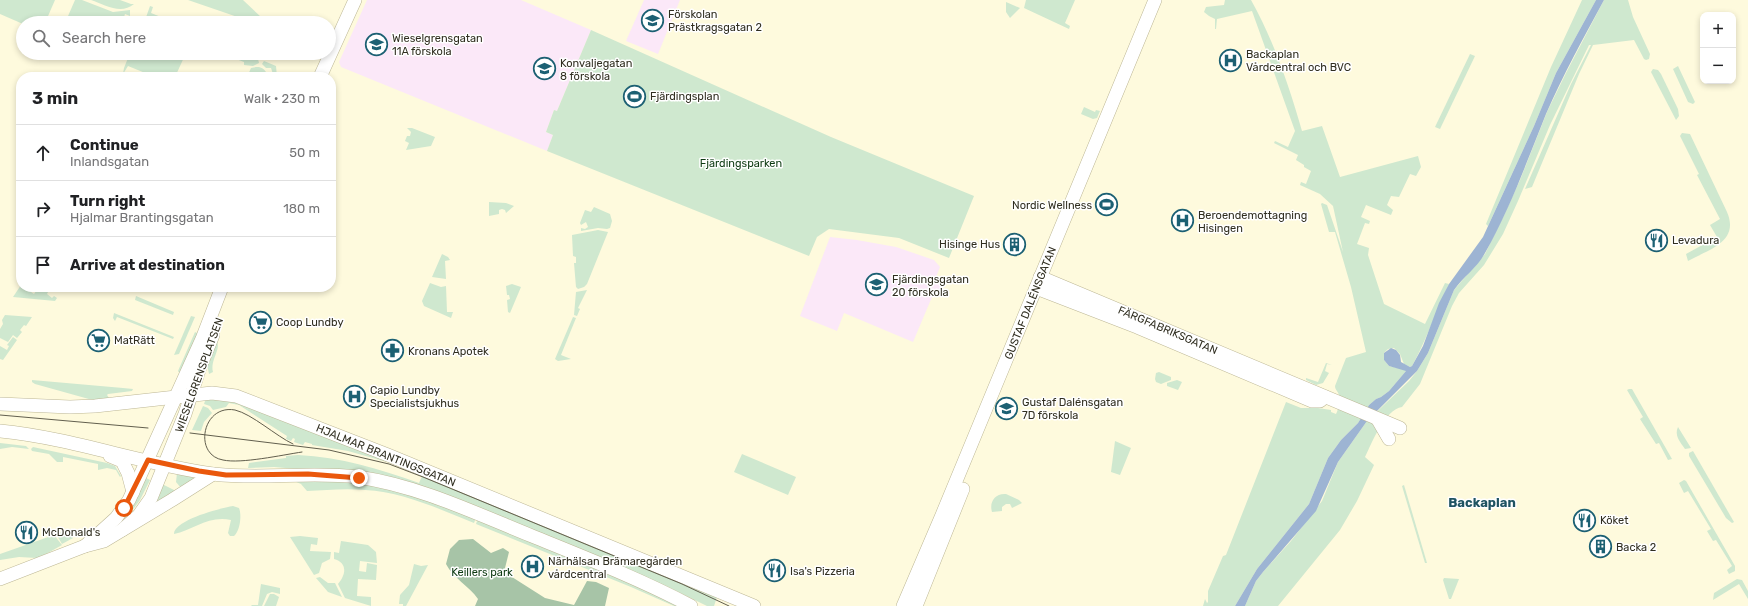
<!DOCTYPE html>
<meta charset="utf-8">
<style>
body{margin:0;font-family:Rubik,sans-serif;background:#f2f2f2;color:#202124}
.controls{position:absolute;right:12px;top:12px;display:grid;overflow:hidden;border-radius:8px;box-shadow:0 2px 6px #0003}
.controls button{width:36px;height:36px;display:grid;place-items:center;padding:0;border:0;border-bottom:1px solid #e0e0e0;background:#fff;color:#202124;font:20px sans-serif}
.stop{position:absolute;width:12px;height:12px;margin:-9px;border:3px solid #ea580c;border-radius:50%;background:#fff}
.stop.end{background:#ea580c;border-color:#fff;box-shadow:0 1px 4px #0008}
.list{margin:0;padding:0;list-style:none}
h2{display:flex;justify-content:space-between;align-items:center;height:52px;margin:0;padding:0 16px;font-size:17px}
h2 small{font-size:13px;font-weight:400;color:#757577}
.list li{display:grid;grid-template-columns:26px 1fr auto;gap:12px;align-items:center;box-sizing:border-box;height:56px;padding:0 16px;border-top:1px solid #e0e0e0}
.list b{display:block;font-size:15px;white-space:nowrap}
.list p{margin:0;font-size:13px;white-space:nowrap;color:#757577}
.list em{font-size:13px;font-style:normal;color:#757577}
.icon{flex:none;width:22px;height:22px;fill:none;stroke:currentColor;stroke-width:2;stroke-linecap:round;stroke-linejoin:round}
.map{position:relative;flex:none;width:1748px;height:606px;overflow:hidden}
.search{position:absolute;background:#fff;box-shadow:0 2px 6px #0003;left:16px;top:16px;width:320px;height:44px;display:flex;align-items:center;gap:10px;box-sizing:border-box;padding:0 14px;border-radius:22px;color:#757577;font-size:15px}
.panel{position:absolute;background:#fff;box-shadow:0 2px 6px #0003;left:16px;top:72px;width:320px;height:220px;border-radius:16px}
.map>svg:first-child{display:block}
</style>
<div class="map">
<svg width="1748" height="606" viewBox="0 0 1748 606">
<rect width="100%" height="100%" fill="#fefadd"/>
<g fill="#fbe8f8">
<polygon points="367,0 521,0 591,30 557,111 554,110 546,132 553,135 547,151 341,67 339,62"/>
<polygon points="644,0 680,0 658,54 626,41"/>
<polygon points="830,237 857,240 896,247 934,260 940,267 936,277 943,280 943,291 936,294 932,297 913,342 844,313 837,331 800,316"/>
</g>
<g fill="#cfe8cf">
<polygon points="0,0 55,0 45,23 23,24 0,14"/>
<polygon points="75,0 82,0 113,12 130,10 130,16 125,14 122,23 65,23"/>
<path d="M 91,0 L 120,0 L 131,4 L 134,4 C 121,15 105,5 91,0 Z"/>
<polygon points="188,0 243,0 262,18 264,23 255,23"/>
<polygon points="1026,0 1075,0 1065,23 1070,26 1069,29 1024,8"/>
<path d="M 1225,0 L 1251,0 C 1274,41 1289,86 1302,131 L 1322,126 L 1340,177 L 1418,156 L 1421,167 L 1416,176 L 1410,174 L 1399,197 L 1391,196 L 1387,205 L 1393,210 L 1391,215 L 1366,205 L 1361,217 L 1370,221 L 1369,224 L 1365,223 L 1357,244 L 1369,248 L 1368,255 L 1384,304 L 1425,324 L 1445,283 L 1449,284 C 1436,311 1427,339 1412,366 L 1410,367 L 1404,364 L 1400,354 L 1394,348 L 1388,349 L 1384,353 L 1384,360 L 1389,366 L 1407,370 L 1389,391 L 1381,397 L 1376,399 L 1369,405 L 1358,423 L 1341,440 L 1328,458 L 1309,504 L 1257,569 L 1235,606 L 1203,606 L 1205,599 L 1207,603 L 1208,602 L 1208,591 L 1223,556 L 1226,555 L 1286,402 L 1301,408 L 1318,408 L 1331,410 L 1331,412 L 1336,414 C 1339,409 1339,400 1339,395 C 1338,391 1335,390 1335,386 L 1346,358 L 1366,352 L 1351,287 L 1335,232 L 1329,232 L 1321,204 L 1322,203 L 1327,205 L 1343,252 L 1333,206 L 1320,194 L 1300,185 L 1301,182 L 1306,184 L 1311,171 L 1304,167 L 1304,165 L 1296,160 L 1298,155 L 1274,143 L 1275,141 L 1288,147 L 1295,131 L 1252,11 L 1217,19 L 1216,29 L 1215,29 L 1215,19 L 1209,16 L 1204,12 L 1206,7 L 1224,5 Z"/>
<polygon points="1582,0 1596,0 1556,73 1534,126 1488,226 1486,224 1551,67"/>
<path d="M 1604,0 L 1628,0 L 1633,17 L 1650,54 L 1649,59 L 1646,60 L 1644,59 L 1634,40 L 1593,45 L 1579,74 L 1532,187 L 1525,189 L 1571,84 L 1591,45 L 1589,45 L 1550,125 L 1518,201 L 1503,234 L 1484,265 L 1459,293 L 1452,306 L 1420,384 L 1402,407 C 1385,409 1372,443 1365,457 L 1374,465 L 1357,501 L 1340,530 L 1278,606 L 1245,606 L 1256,581 L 1263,572 L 1291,541 L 1322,501 L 1338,462 L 1367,421 L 1409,381 L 1417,371 L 1428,353 L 1454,290 L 1485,254 L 1505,213 L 1520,180 L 1547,112 L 1566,73 Z"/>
<polygon points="1006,2 1020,8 1010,18 1006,12"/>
<polygon points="150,6 153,7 151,13 176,23 144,23"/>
<polygon points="591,30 831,137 974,196 949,258 899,238 829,229 817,237 809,256 547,151 553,135 546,132 554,110 557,111"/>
<polygon points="130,53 186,53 175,77 155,77 128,66 123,74 124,68"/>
<path d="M 235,53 C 244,53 250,55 258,59 L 259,63 L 253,66 L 244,65 L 244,62 L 236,59 Z"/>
<polygon points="1470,54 1475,56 1440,129 1435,127"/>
<path d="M 264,61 L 276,66 L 277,77 L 247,77 L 251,68 C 260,66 263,67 268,75 L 273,74 L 271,68 L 266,68 L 262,64 Z"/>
<polygon points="1678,66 1695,102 1693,104 1688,102 1673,69"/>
<polygon points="1653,69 1658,70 1661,74 1678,109 1679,116 1676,120 1651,72"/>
<polygon points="1084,107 1095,112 1096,110 1100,111 1097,118 1093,119 1081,114"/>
<polygon points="407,128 412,128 435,137 431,146 406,150 409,143 405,141 407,136 410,136 411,132"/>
<path d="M 1682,133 L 1690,134 L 1727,212 C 1740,242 1708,250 1688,261 L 1686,254 L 1717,237 L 1710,225 L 1720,219 L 1697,175 L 1699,174 L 1680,136 Z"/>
<polygon points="489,202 506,203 514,206 506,213 505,210 502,209 499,210 499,214 489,216"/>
<polygon points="594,207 610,214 612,221 610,228 607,229 598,228 581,231 581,228 585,229 588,227 586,222 581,225 580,223 585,210 591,212"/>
<polygon points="598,230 608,232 587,284 584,287 578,289 576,287 574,263 576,263 576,257 573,256 572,235"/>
<polygon points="442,254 448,257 450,260 445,261 446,279 432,277"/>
<polygon points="430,283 441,287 446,286 447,312 453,312 451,318 424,306 422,301"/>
<polygon points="512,284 521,287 510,313 508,312 507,300 510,299 509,295 507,295 506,286"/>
<polygon points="21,285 21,287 30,287 28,290 34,294 39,287 48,292 47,294 52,298 54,296 57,298 55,301 13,297"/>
<polygon points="587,290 578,308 580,309 577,316 574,315 576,292"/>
<polygon points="136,296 174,312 173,315 135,300"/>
<polygon points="114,313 174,337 173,339 117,317 115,321 113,318"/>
<polygon points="5,315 32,317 26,326 24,325 20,330 22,332 17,338 13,335 8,342 0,338 0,329 3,324 2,320"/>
<polygon points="191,316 195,317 179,354 174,355"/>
<polygon points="573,317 576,318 561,355 571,359 558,361 555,359"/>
<polygon points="195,332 199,334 194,341 180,374 178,371"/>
<polygon points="13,337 17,340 3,360 0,359 0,346 7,350 9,346 7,345"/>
<path d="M 217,341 C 221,350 210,360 213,372 L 209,374 L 207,364 Z"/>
<polygon points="1326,363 1332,365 1327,364 1325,371 1329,373 1323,383 1316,385 1306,380 1306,378 1318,382"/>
<polygon points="1159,372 1171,377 1171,380 1161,384 1156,382 1155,379 1156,373"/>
<polygon points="32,380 123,388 133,389 132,391 108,394 107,395 109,398 96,401 35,384 32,382"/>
<polygon points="1177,380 1182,382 1178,390 1167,386 1167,383"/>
<polygon points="1629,389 1632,389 1672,459 1668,460 1659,443 1656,444 1640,419 1643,417 1627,390"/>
<polygon points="206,398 229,400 401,466 348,451 312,445 312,444 305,442 303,445 294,442 295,439 293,438 291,441 286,439 287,436 239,405 229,403 226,407 213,410 210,406 204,404"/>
<polygon points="203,406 208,408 212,413 204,422 201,431 192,430"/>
<path d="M 1678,427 L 1691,448 L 1685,449 C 1680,442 1674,435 1678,427 Z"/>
<polygon points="1115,441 1131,448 1120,475 1111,472"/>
<polygon points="0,443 26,446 29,449 12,447 0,449"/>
<polygon points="33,447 107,463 115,466 121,476 120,477 116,470 107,468 98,470 98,464 63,457 63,462 57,462 49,454 32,451 31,449"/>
<polygon points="1693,451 1734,522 1732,523 1726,518 1689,456 1689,453"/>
<polygon points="742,454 796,477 788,495 734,472"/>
<path d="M 298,455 C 341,457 379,469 419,483 L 423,474 L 717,597 L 714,606 L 707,606 L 666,586 L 472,505 L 297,469 L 274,467 L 248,468 L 249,463 L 286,458 L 286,456 Z"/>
<polygon points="177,473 198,478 181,488 176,482"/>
<polygon points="144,477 150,480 140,500 128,516 124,521 108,531"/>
<path d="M 303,479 L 352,482 L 406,493 L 476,518 L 474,523 C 439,509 403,492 365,490 C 346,488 326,490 307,491 L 301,484 L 294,481 Z"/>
<polygon points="1684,480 1686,481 1735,566 1735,571 1729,574 1727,570 1732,566 1716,540 1713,541 1707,531 1711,529 1688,491 1684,493 1679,483"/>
<polygon points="162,484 176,491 149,511"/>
<polygon points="1404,485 1427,563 1425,563 1402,486"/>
<path d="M 1006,494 L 1019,500 L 1022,503 L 1012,508 L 1010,504 L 1006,504 L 1002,507 L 1002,511 L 992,512 C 989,502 995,493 1006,494 Z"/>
<path d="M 233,506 L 239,508 C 242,515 240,531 234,536 L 230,536 L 228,533 L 231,520 C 209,515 193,530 174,534 C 174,520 221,508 233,506 Z"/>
<polygon points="478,518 603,570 681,606 674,606 631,587 476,524"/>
<polygon points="70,529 72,530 73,538 62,544 56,534"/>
<polygon points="54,535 62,545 46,554 37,558 19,557 0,560 0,554"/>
<polygon points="300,536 318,538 317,545 311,544 310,551 331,552 330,559 322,563 319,573 314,575 290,537"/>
<path d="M 341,541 L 368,545 L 376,552 L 377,563 L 360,561 L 359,571 L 366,572 L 367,563 L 377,565 L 376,580 L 358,579 L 357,596 L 371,597 L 371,606 L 345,598 L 338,584 C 346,575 348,563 334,559 L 334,552 L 339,553 Z"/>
<polygon points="414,564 421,566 428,565 406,606 403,606 403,604 399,604 400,595 409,585"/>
<polygon points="320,577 328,583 335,583 342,597 328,592 316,578"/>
<polygon points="1444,578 1459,579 1451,599 1449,599 1443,580"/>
<polygon points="1737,579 1742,580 1748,591 1748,599 1739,584 1713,600 1714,593"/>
<polygon points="261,584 280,588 280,594 272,592 267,594 262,606 251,606 252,605 258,605"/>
<polygon points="270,594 274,594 279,597 276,606 264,606"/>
</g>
<path fill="#a7c4a7" d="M 473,539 L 491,553 L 503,548 L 509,552 L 504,572 L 545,598 L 574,605 L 587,581 L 596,582 L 609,588 L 605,606 L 475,606 L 478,599 C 469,586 453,578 446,564 L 450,549 L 459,540 Z"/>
<path fill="#9db4d3" d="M 1596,0 L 1604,0 C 1584,37 1563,75 1546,114 C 1527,161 1510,209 1485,253 C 1477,268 1463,277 1454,290 L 1428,353 L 1417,371 L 1367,421 L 1338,462 L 1316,511 L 1263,572 L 1256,581 L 1245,606 L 1235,606 L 1257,569 L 1309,504 L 1328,458 L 1341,440 L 1358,423 L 1369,405 L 1376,399 L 1381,397 L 1389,391 L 1406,371 L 1389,366 L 1384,360 L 1384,353 L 1391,348 L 1396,350 L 1400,355 L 1401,362 L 1410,367 L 1412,366 L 1423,346 L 1439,303 L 1449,284 L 1483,237 L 1534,126 L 1556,73 Z"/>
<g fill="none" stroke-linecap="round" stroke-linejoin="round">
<defs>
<g id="secondary">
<polyline points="320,77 355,0"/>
<polyline points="1040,277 1400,428"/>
<polyline points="1036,288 1137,327 1312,401 1320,401 1325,397"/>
<polyline points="0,404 70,407 95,406 212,393 236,396 388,455 754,606"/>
<polyline points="1378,420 1389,439"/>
<path d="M 0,431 C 72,438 141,464 213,474 C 261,480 309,471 358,477 C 419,486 475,513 532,536 C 586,558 640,579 691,606"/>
<polyline points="110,456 122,461 128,473 133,492"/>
<polyline points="122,530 139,515 151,498 185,414 200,367 213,335"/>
<polyline points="85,546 116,518 129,500 202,339 222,287"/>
<polyline points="0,579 85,546 104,541 172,500 213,474"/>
<polyline points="903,606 942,515 1155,0"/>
<polyline points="916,606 963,489"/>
</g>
</defs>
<use href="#secondary" stroke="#bdb795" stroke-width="14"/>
<use href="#secondary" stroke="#fff" stroke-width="13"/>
<g stroke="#625f4e" stroke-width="1">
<polyline points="0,415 148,428"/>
<polyline points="190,433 329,450 389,464 423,477 682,584 729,606"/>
<path d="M 293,444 C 276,436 252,414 235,410 C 202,404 193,455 223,460 C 241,464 282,455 302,452"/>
</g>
</g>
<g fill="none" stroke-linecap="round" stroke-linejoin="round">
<polyline stroke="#ea580c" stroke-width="5" points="124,508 148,460 199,471 226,475 308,474 359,478"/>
</g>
<defs>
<symbol id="school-ring" viewBox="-11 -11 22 22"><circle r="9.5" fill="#fff" stroke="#1c6073" stroke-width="1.5"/><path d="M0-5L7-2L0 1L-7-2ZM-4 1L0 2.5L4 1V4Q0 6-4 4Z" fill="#1c6073"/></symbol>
<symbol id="hospital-ring" viewBox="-11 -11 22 22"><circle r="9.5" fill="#fff" stroke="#1c6073" stroke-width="1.5"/><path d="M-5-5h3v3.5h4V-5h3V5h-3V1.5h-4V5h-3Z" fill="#1c6073"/></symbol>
<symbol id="stadium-ring" viewBox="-11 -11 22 22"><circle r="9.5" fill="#fff" stroke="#1c6073" stroke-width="1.5"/><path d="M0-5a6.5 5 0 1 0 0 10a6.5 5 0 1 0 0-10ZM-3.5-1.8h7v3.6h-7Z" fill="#1c6073"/></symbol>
<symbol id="restaurant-ring" viewBox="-11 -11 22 22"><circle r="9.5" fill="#fff" stroke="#1c6073" stroke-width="1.5"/><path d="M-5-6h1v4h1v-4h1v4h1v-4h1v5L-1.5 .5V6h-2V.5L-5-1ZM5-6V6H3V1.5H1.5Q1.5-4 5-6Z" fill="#1c6073"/></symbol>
<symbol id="building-ring" viewBox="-11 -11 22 22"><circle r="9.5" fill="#fff" stroke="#1c6073" stroke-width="1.5"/><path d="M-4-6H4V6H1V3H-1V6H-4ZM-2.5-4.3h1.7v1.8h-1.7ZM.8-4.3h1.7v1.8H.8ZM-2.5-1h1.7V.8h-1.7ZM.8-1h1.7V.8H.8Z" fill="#1c6073"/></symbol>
<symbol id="supermarket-ring" viewBox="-11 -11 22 22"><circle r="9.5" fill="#fff" stroke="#1c6073" stroke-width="1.5"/><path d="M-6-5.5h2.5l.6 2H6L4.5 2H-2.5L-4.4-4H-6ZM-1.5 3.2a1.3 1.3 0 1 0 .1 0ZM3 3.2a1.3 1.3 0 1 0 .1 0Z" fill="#1c6073"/></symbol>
<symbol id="pharmacy-ring" viewBox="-11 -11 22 22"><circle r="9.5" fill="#fff" stroke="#1c6073" stroke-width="1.5"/><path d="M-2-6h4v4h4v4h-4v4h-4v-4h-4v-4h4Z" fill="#1c6073"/></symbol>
</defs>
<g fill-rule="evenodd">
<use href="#school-ring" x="640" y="8" width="25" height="25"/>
<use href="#school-ring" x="364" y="32" width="25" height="25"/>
<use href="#hospital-ring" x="1218" y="48" width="25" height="25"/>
<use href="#school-ring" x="532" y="56" width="25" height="25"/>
<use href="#stadium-ring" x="622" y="84" width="25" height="25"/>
<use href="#stadium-ring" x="1094" y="192" width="25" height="25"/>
<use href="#hospital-ring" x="1170" y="208" width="25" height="25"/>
<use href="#restaurant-ring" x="1644" y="228" width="25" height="25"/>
<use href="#building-ring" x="1002" y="232" width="25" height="25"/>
<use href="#school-ring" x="864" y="272" width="25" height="25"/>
<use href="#supermarket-ring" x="248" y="310" width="25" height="25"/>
<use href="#supermarket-ring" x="86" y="328" width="25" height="25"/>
<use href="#pharmacy-ring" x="380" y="338" width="25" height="25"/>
<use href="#hospital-ring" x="342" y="384" width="25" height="25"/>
<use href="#school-ring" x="994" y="396" width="25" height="25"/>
<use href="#restaurant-ring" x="1572" y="508" width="25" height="25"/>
<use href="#restaurant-ring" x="14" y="520" width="25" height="25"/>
<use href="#building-ring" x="1588" y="534" width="25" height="25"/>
<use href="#hospital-ring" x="520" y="554" width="25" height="25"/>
<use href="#restaurant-ring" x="762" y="558" width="25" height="25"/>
</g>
<g text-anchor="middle" stroke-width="3" stroke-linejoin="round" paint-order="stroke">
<g font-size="11" fill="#302e20" stroke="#fff" text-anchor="start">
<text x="668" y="18">Förskolan<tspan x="668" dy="13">Prästkragsgatan 2</tspan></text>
<text x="392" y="42">Wieselgrensgatan<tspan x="392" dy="13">11A förskola</tspan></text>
<text x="1246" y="58">Backaplan<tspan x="1246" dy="13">Vårdcentral och BVC</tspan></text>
<text x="560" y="67">Konvaljegatan<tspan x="560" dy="13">8 förskola</tspan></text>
<text x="650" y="100">Fjärdingsplan</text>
<text x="1092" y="209" text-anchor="end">Nordic Wellness</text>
<text x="1198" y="219">Beroendemottagning<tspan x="1198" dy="13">Hisingen</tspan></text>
<text x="1672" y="244">Levadura</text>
<text x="1000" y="248" text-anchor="end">Hisinge Hus</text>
<text x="892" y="283">Fjärdingsgatan<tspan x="892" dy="13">20 förskola</tspan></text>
<text x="276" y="326">Coop Lundby</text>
<text x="114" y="344">MatRätt</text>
<text x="408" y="355">Kronans Apotek</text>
<text x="370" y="394">Capio Lundby<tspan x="370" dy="13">Specialistsjukhus</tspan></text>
<text x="1022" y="406">Gustaf Dalénsgatan<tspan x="1022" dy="13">7D förskola</tspan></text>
<text x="1600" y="524">Köket</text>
<text x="42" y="536">McDonald's</text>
<text x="1616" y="551">Backa 2</text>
<text x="548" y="565">Närhälsan Brämaregården<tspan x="548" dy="13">vårdcentral</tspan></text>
<text x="790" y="575">Isa's Pizzeria</text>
</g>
<g font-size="11" fill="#0e3a12" stroke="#fff">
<text x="741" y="167">Fjärdingsparken</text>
<text x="482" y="576">Keillers park</text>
</g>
<g font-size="11" fill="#302e20" stroke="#fff">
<text transform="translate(1030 303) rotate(-68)" y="4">GUSTAF DALÉNSGATAN</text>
<text transform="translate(1168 330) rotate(23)" y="4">FÄRGFABRIKSGATAN</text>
<text transform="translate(199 375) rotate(-70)" y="4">WIESELGRENSPLATSEN</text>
<text transform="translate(386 455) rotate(22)" y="4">HJALMAR BRANTINGSGATAN</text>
</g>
<g font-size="13" font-weight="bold" fill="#1f5362" stroke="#fff">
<text x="1482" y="507">Backaplan</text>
</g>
</g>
</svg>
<div class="controls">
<button>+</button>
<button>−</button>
</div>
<div class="stop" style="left:124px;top:508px"></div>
<div class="stop end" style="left:359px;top:478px"></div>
<div class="search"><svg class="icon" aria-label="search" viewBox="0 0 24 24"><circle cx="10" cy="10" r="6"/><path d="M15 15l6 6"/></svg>Search here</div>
<section class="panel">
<h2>3 min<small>Walk · 230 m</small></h2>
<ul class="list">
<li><svg class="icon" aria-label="ahead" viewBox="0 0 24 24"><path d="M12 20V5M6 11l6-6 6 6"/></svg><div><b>Continue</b><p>Inlandsgatan</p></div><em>50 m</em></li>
<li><svg class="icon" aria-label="right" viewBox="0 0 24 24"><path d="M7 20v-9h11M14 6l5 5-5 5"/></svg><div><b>Turn right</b><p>Hjalmar Brantingsgatan</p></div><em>180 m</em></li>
<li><svg class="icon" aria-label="arrive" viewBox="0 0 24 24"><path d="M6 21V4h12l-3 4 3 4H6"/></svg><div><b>Arrive at destination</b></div></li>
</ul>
</section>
</div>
